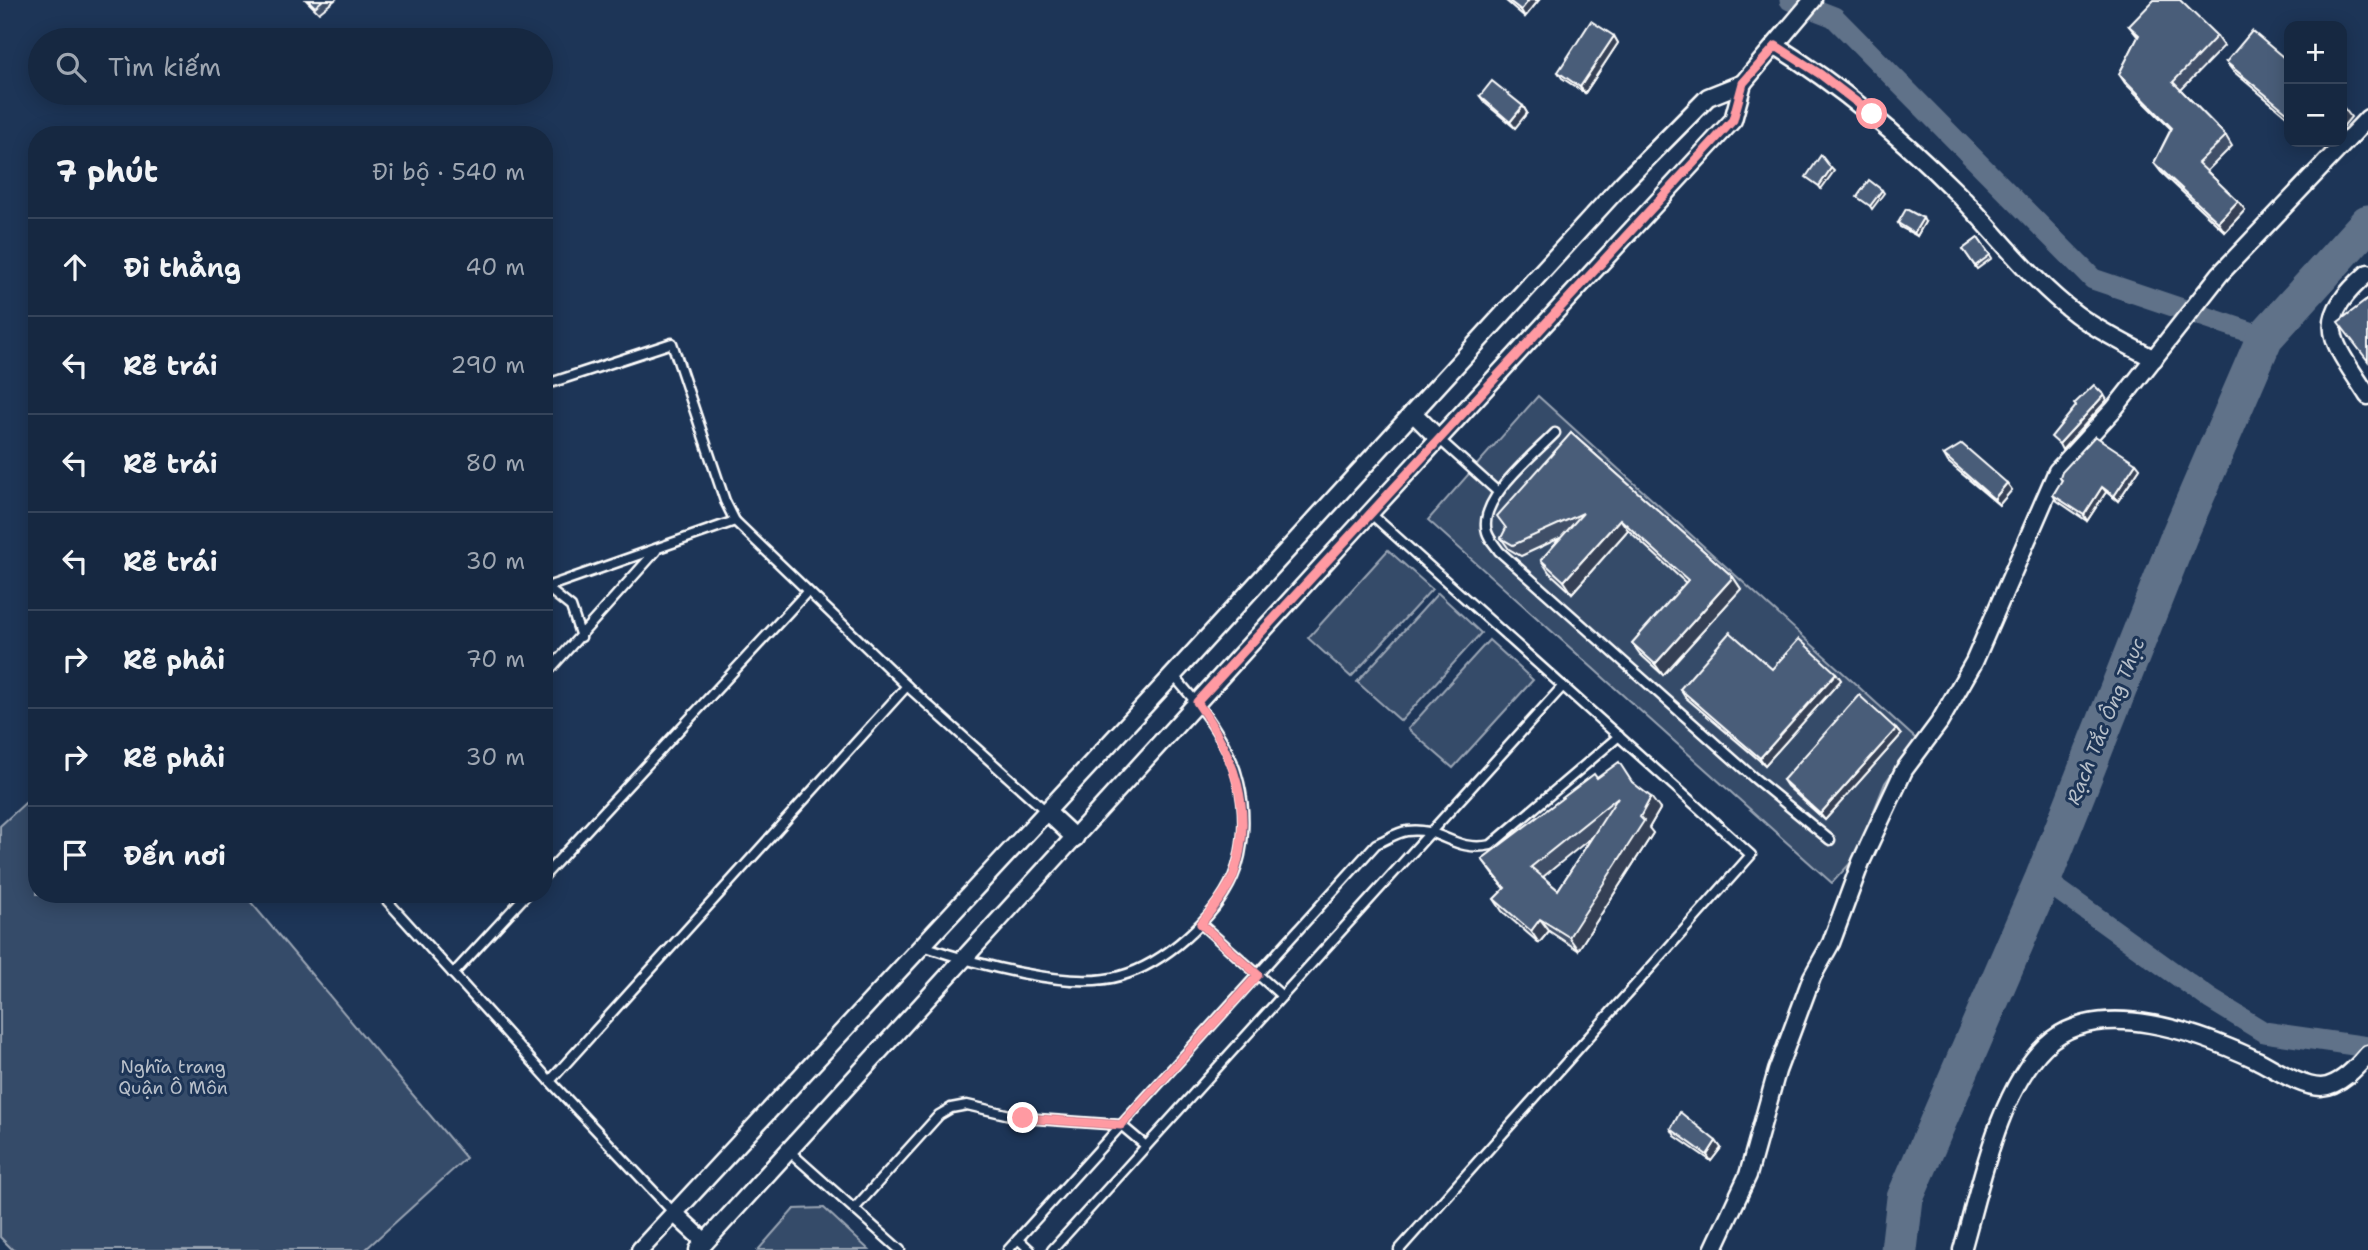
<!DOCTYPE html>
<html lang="vi">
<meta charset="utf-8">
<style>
body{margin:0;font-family:"Shantell Sans",sans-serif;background:#1f3048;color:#f1f3f6}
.controls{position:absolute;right:21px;top:21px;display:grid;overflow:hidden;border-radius:14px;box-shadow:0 4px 18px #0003}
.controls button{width:63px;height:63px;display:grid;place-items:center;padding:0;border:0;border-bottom:2px solid #35445a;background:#162841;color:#f1f3f6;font:35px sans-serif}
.stop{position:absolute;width:21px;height:21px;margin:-16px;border:5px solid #ff9aa2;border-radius:50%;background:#fff}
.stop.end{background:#ff9aa2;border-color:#fff;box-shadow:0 2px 7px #0008}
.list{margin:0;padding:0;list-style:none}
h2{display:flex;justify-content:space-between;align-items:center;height:91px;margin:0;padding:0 28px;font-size:30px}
h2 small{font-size:23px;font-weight:400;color:#9ea6b1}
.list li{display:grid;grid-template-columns:46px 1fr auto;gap:21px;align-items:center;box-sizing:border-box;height:98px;padding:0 28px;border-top:2px solid #35445a}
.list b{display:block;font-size:26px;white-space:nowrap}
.list em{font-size:23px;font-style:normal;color:#9ea6b1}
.icon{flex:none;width:38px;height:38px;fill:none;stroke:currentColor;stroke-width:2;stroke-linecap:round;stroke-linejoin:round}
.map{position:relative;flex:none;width:2368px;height:1250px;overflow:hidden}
.search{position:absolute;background:#162841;box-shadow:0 4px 18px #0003;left:28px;top:28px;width:525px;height:77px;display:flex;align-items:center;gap:18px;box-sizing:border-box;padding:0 24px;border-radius:38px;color:#9ea6b1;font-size:26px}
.panel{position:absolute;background:#162841;box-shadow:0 4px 18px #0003;left:28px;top:126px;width:525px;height:777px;border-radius:28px}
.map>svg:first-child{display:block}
</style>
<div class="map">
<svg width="2368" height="1250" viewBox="0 0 2368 1250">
<rect width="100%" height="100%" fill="#1d3557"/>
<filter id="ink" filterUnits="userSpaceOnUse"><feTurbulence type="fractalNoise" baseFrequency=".0143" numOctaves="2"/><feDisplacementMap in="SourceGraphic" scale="14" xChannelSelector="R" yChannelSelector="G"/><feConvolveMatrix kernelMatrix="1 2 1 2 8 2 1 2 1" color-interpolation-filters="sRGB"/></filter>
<g filter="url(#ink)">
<g fill="#364b69" stroke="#9aa5b4" stroke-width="2">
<polygon points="1538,396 1916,739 1885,783 1855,858 1832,883 1428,520"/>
<polygon points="1388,550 1432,589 1351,677 1308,638"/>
<polygon points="1438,593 1481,633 1401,721 1357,682"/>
<polygon points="1489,640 1533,680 1453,768 1408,729"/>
<polygon points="37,792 37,894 244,894 466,1158 365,1250 13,1250 0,1237 0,826"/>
<polygon points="824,1208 869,1250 758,1250 794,1209"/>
</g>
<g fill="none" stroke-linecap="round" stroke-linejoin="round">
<g stroke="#617289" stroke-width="21">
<polyline points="1790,0 1834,17 2093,279 2265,337"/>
<polyline points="2043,879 2210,999 2264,1032 2368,1047"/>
</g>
<polyline stroke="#617289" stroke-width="37" points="1899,1250 1905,1198 2043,879 2179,536 2265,337 2368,223"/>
<defs>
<g id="lane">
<polyline points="544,385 672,343 725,501 735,521"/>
<path d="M 1555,433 C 1535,454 1477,499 1487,532 C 1489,539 1495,545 1499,551 L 1753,777 L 1830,840"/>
<polyline points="1439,439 1498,492"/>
<polyline points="1370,513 1751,855 1399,1250"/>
<polyline points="546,587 571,607 581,637"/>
<polyline points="544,588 735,521 907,686"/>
<polyline points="544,676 656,551"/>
<polyline points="544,876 806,593"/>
<polyline points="381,894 550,1081"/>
<polyline points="1201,924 1282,996"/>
<path d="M 923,946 C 973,963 1069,991 1120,976 C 1164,964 1215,918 1233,877 C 1245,850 1246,812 1239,783 C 1230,742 1200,706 1173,675"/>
<polyline points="453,974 527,894"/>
<polyline points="789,1151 900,1250"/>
<polyline points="854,1209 939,1115 951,1108 967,1105 1023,1118 1121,1125 1146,1146"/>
<polyline points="674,1213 550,1081 907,686 1047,812"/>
<polyline points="1018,1239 1030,1250"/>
<path d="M 1008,1250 L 1376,844 C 1386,840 1397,832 1407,831 C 1441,826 1453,853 1491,845 L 1619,736"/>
<polyline points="1052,1250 1563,686"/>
</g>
<g id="street">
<path d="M 1776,46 C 1843,88 1901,137 1957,193 C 1997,233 2030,280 2076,314 C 2100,332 2128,345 2154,359"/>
<path d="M 2368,273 C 2310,323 2333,341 2368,396"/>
<polyline points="1413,413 1439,439"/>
<polyline points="1047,812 1075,838"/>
<polyline points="674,1213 705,1242"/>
<polyline points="640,1250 1173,675 1622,184 1708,97 1743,83 1813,0"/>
<polyline points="698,1250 1370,513 1733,120 1743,83"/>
<polyline points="1713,1250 1748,1175 1777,1071 1812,977 1831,943 1861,862 1904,770 1939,723 1974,662 2057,471 2114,409 2220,274 2368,118"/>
<path d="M 1962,1250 C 1980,1188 1998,1091 2046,1045 C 2099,995 2201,1034 2257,1060 C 2275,1069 2301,1087 2321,1087 C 2340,1086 2357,1067 2368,1054"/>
</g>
</defs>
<use href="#lane" stroke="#fff" stroke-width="13"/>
<use href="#street" stroke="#fff" stroke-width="21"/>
<use href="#lane" stroke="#1d3557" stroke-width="8"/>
<use href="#street" stroke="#1d3557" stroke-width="16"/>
</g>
<g fill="#405068" stroke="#fff" stroke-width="2" fill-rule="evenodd">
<polygon points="306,0 335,0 319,13"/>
<polygon points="1505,0 1539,0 1525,17"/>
<polygon points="2129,26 2217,36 2224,46 2181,90 2226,136 2232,146 2207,171 2245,210 2225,232 2161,172 2154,163 2171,129 2125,83 2119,74 2138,37"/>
<polygon points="1614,36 1618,43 1585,93 1562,78 1558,72"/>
<polygon points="2226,62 2289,62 2289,118 2233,71"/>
<polygon points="1480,96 1523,106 1527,113 1515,128 1485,103"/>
<polygon points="1925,222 1917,236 1900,227 1898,223"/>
<polygon points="1978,238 1992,258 1977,269 1963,249"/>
<polygon points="1571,433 1733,577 1741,589 1663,675 1640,654 1632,643 1686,583 1628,530 1572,593 1549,572 1541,560 1560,538 1521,556 1509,549 1501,538"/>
<polygon points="1944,455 2007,483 2012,490 1999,505 1948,462"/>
<polygon points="2136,463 2140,468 2118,501 2106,492 2087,521 2056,500 2053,495 2062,481 2060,478"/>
<polygon points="1772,669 1836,673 1841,680 1765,765 1685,697 1680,689"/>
<polygon points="1896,729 1901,735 1825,820 1787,786 1783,780"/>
<path d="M 1597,778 L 1633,783 L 1660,809 L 1649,828 L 1653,833 L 1578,950 L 1549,931 L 1539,943 L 1502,911 L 1494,899 L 1504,889 L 1482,859 ZM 1592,837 L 1558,890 L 1543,877 Z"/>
<polygon points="1671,1129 1716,1141 1721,1148 1711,1161 1675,1136"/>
</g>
<g fill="#344155" stroke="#fff" stroke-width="2">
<polygon points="1529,0 1539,0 1525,17 1521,10"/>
<polygon points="1614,36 1618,43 1585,93 1580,87"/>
<polygon points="1523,106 1527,113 1515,128 1510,122"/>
<polygon points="2344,108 2351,117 2342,128 2342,110"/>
<polygon points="2320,142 2330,142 2325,148"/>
<polygon points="1831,168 1834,171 1821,189 1819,186"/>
<polygon points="1882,190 1884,193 1872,209 1870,206"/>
<polygon points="2238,201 2245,210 2225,232 2218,222"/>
<polygon points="1923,218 1925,222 1917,236 1914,233"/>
<polygon points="2104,395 2107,400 2062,450 2059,444"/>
<polygon points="2136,463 2140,468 2118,501 2114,496"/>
<polygon points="2007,483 2012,490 1999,505 1994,499"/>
<polygon points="2102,487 2106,492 2087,521 2084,515"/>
<polygon points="1620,519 1628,530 1572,593 1564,581"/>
<polygon points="1733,577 1741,589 1663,675 1655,664"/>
<polygon points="1836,673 1841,680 1765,765 1760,758"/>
<polygon points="1896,729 1901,735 1825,820 1820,814"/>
<polygon points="1651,797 1660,809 1649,828 1653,833 1578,950 1569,937"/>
<polygon points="1540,919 1549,931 1539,943 1531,931"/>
<polygon points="1716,1141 1721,1148 1711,1161 1707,1155"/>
</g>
<g fill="#4a5d79" stroke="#fff" stroke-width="2" fill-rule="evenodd">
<polygon points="308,0 323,0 315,7"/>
<polygon points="1508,0 1529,0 1521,10"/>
<polygon points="2154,0 2180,0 2217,36 2173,82 2226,136 2198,163 2238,201 2218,222 2154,163 2172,128 2119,74 2139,35 2129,26"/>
<polygon points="1591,21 1614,36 1580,87 1558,72"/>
<polygon points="2252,31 2289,62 2289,114 2226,62"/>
<polygon points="1492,81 1523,106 1510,122 1480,96"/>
<polygon points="1821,155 1831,168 1819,186 1806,177"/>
<polygon points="1869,180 1882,190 1870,206 1857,197"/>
<polygon points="1906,209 1923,218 1914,233 1898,223"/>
<polygon points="1978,238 1990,255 1975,266 1963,249"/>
<polygon points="2368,299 2368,361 2338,322"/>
<polygon points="2094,385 2104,395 2059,444 2051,437 2076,406 2074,404"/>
<polygon points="1571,433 1733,577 1655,664 1632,643 1688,580 1620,519 1564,581 1541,560 1583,513 1513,545 1501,538 1506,528 1497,516"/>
<polygon points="2095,436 2136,463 2114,496 2102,487 2084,515 2053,495 2062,480 2060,478 2062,472"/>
<polygon points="1962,444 2007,483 1994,499 1944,455"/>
<polygon points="1730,632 1772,669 1799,639 1836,673 1760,758 1680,689"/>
<polygon points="1859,695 1896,729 1820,814 1783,780"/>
<path d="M 1619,762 L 1632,782 L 1651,797 L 1640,817 L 1644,821 L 1569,937 L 1540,919 L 1531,931 L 1494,899 L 1505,888 L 1482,859 L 1594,774 L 1597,778 ZM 1618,797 L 1558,890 L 1531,867 Z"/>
<polygon points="1680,1112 1716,1141 1707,1155 1671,1129"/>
</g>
</g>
<g fill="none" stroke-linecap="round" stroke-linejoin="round" filter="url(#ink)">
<path stroke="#ff9aa2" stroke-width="9" d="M 1023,1118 L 1121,1125 L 1258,975 L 1201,924 C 1211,909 1228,892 1234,874 C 1255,810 1234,755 1197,702 L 1733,120 L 1743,83 L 1776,46 L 1820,74 L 1872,114"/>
</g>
<g text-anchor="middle" stroke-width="6" stroke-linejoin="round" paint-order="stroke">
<g font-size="18" fill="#b9c0ca" stroke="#1d3557">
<text x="173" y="1073">Nghĩa trang<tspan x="173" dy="21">Quận Ô Môn</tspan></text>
</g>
<g font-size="19" font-style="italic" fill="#b8c0ca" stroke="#1d3557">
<text transform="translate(2105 721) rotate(-68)" y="7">Rạch Tắc Ông Thục</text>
</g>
</g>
</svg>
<div class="controls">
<button>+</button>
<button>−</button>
</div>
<div class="stop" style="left:1872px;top:114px"></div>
<div class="stop end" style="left:1023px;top:1118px"></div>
<div class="search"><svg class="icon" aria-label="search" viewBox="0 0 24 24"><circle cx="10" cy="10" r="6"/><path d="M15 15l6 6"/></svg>Tìm kiếm</div>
<section class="panel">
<h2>7 phút<small>Đi bộ · 540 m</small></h2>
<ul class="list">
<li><svg class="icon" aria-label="ahead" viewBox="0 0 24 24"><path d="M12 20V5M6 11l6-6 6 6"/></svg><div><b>Đi thẳng</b></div><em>40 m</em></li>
<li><svg class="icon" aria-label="left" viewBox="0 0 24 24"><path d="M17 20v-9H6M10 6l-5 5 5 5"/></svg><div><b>Rẽ trái</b></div><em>290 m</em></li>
<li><svg class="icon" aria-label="left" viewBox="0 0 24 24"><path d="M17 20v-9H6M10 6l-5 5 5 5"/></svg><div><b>Rẽ trái</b></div><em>80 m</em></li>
<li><svg class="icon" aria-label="left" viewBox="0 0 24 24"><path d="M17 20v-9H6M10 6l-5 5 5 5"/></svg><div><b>Rẽ trái</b></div><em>30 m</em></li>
<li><svg class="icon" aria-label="right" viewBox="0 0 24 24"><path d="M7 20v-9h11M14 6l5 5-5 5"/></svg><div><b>Rẽ phải</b></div><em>70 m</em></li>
<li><svg class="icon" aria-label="right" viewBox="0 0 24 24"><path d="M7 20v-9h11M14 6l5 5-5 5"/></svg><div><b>Rẽ phải</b></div><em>30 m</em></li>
<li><svg class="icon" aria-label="arrive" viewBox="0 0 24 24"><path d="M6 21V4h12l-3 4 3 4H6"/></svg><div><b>Đến nơi</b></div></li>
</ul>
</section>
</div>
